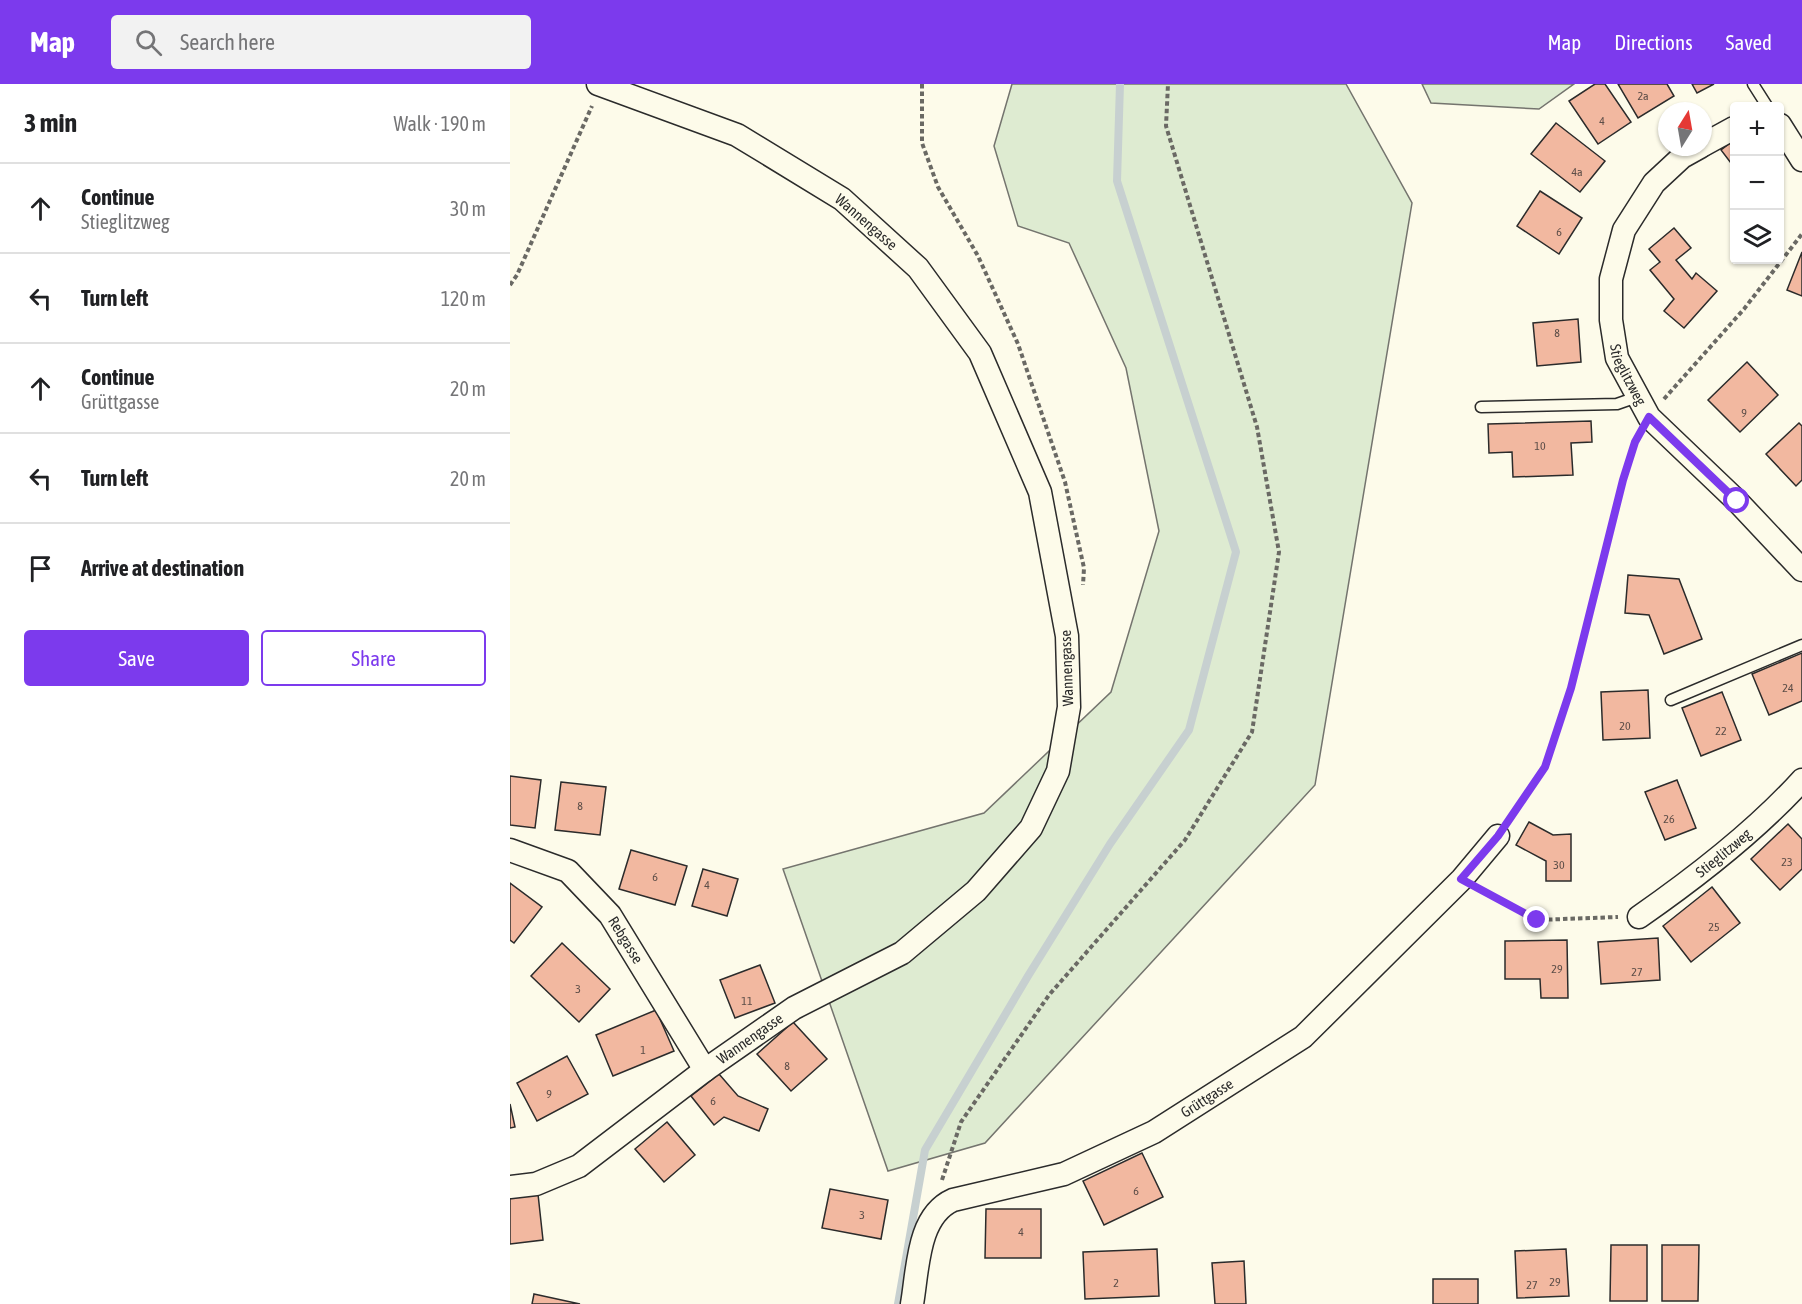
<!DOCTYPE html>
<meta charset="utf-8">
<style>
body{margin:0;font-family:"Asap Condensed",sans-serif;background:#f2f2f2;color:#202124}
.controls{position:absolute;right:18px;top:18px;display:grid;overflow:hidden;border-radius:6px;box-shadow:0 2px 4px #0004}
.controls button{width:54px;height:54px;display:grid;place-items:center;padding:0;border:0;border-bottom:2px solid #e0e0e0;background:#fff;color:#202124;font:30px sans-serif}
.compass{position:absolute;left:1148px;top:18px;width:54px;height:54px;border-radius:50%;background:#fff;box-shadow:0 2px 4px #0004;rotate:11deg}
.stop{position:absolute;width:18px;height:18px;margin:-14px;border:4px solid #7c3aed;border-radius:50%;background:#fff}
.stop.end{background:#7c3aed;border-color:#fff;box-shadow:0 2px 6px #0008}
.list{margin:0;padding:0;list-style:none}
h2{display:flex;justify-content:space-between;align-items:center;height:78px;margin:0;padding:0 24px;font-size:26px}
h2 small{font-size:20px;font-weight:400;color:#757577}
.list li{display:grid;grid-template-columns:39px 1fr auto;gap:18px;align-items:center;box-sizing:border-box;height:90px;padding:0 24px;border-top:2px solid #e0e0e0}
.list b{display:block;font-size:22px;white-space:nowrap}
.list p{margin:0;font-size:20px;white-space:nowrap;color:#757577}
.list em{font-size:20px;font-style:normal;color:#757577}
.actions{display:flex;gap:12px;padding:18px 24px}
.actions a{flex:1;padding:14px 0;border:2px solid #7c3aed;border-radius:6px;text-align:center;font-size:21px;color:#7c3aed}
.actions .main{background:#7c3aed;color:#fff}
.icon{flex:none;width:33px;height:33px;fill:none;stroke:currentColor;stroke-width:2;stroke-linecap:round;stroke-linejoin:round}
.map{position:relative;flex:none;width:1292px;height:1220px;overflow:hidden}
header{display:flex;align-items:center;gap:36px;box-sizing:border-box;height:84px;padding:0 30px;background:#7c3aed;color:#fff}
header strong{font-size:28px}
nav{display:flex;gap:33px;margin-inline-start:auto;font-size:21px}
.search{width:420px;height:54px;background:#f2f2f2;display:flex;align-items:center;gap:15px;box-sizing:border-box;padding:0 21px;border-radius:6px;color:#757577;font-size:22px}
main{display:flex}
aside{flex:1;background:#fff}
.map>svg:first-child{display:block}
</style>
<header>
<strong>Map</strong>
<div class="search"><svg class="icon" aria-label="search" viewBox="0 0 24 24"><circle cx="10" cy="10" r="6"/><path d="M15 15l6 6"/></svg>Search here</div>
<nav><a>Map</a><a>Directions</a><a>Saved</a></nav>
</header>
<main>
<aside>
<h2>3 min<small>Walk · 190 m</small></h2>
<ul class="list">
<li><svg class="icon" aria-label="ahead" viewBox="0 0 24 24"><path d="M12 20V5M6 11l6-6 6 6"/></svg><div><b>Continue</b><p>Stieglitzweg</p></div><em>30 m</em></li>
<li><svg class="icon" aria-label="left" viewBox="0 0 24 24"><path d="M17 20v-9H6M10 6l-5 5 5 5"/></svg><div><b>Turn left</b></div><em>120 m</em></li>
<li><svg class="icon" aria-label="ahead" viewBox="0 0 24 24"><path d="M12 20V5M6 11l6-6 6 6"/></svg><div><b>Continue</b><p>Grüttgasse</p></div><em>20 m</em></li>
<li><svg class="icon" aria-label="left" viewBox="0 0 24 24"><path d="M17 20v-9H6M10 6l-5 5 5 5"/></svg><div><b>Turn left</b></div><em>20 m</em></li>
<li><svg class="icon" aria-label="arrive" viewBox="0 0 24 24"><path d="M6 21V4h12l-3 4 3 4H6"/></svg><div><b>Arrive at destination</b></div></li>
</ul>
<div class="actions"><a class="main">Save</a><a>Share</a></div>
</aside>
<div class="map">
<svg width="1292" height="1220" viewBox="0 0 1292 1220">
<rect width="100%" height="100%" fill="#fdfbea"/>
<g fill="#deebd1" stroke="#74746e" stroke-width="1.5">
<polygon points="502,0 836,0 902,119 805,701 475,1059 378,1087 273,785 474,729 601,608 649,447 616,284 559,159 508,142 484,62"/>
<polygon points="912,0 1064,0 1029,25 921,19"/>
</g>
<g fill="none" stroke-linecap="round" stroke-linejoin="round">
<polyline stroke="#c7d0d0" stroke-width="8" points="388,1220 415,1066 518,892 600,760 679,646 726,468 607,97 610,0"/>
</g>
<g fill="#f2b8a0" stroke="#2b2b2b" stroke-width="1.5">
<polygon points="1085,0 1095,0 1121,38 1088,60 1059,17"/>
<polygon points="1108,0 1157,0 1164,12 1128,34"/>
<polygon points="1182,0 1204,0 1187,9"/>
<polygon points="1046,39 1095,77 1070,108 1021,70"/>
<polygon points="1224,56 1224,83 1211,66"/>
<polygon points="1030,107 1072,134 1049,170 1007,142"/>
<polygon points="1164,144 1181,164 1166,176 1182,195 1186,189 1207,207 1174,244 1154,227 1164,215 1140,186 1150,178 1139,165"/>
<polygon points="1292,168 1292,212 1277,206"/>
<polygon points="1068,235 1071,278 1027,282 1023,239"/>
<polygon points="1237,278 1268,311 1230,348 1198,316"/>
<polygon points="1081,337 1082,358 1061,359 1063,391 1003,393 1002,368 979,369 978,340"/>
<polygon points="1289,339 1292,342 1292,396 1286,402 1256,370"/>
<polygon points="1118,491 1169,495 1192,555 1154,570 1139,531 1115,529"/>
<polygon points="1292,569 1292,617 1259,631 1242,590"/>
<polygon points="1138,606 1140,654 1093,656 1091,608"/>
<polygon points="1212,608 1231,656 1191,672 1172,624"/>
<polygon points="0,692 31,696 25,744 0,741"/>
<polygon points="1167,696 1186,744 1155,756 1135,708"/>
<polygon points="51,698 96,703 90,751 45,746"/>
<polygon points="1019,738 1043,751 1061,750 1061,797 1036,797 1036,777 1006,761"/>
<polygon points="1278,740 1292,755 1292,785 1270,806 1241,775"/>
<polygon points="121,766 177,782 165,821 109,805"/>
<polygon points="193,785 228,795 217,832 182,822"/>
<polygon points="0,799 32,823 4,859 0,856"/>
<polygon points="1202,803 1230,839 1181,878 1153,842"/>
<polygon points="1148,854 1150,896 1091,900 1088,858"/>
<polygon points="1057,856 1058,914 1031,914 1030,895 995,895 995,857"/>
<polygon points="52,859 100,905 69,938 21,892"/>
<polygon points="250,881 265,919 225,934 210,896"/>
<polygon points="146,926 164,967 103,992 86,951"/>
<polygon points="283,938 317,975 281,1007 247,970"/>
<polygon points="57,972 78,1010 27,1037 7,999"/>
<polygon points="209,990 228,1012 258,1025 249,1047 214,1033 204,1041 181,1012"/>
<polygon points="0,1020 5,1043 0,1044"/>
<polygon points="157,1038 185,1071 154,1098 125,1065"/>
<polygon points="632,1069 653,1113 594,1141 573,1097"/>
<polygon points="320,1105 378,1116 371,1155 312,1144"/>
<polygon points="28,1110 33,1156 0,1160 0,1114"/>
<polygon points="476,1125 531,1125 531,1174 475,1174"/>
<polygon points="1101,1161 1137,1161 1137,1217 1100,1217"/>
<polygon points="1152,1161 1189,1161 1188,1217 1152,1217"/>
<polygon points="647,1165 649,1212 575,1215 573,1168"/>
<polygon points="1056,1165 1059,1212 1007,1214 1005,1167"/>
<polygon points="734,1177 736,1220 705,1220 702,1179"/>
<rect x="923" y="1195" width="45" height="25"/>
<polygon points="24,1210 70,1220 22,1220"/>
</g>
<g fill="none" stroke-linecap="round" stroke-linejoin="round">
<defs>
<g id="service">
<polyline points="1243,0 1257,22"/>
<polyline points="971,323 1107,320 1127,313"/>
<polyline points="1161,616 1292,561"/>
</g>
<g id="minor">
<polyline points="1270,41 1292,76"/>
<polyline points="1193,61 1224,44"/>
<path id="s1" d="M 1190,63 L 1172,73 L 1144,99 L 1114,146 L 1101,195 L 1101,236 L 1107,274 L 1139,333 L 1227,417 L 1292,486"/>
<path id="s2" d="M 0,766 L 58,787 L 100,831 L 195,986"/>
<path id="s3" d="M 1129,833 C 1185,794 1246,747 1292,696"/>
<path id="s4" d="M 0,1103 L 26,1100 L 69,1082 L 195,986 L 284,924 L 392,869 L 466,807 L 521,744 L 548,687 L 559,623 L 557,552 L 530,408 L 470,269 L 408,184 L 332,115 L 227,51 L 88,0"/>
<path id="s5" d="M 402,1220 C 408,1186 407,1132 443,1116 L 554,1090 L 644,1048 L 793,953 L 952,795 L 988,752"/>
</g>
</defs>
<use href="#service" stroke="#2b2b2b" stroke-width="13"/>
<use href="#minor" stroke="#2b2b2b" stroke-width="25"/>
<g stroke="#6a6964" stroke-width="4" stroke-dasharray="4.5 3" stroke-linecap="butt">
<polyline points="412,0 412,59 428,103 468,172 508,260 555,398 574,484 573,501"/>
<polyline points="0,201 7,191 82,22"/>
<polyline points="1154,315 1234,225 1292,150"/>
<polyline points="1000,735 1035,683 1061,604 1113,396 1128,353"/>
<polyline points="971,805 1027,836 1108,833"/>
<polyline points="432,1096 451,1038 539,911 675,756 742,648 769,468 747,343 656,42 658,0"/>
</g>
<use href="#service" stroke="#fdfbea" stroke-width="10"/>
<use href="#minor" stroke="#fdfbea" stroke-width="22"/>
</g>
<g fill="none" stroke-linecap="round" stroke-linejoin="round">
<polyline stroke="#7c3aed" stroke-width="8" points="1027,836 951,795 988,752 1035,683 1061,604 1113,396 1125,358 1139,333 1227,417"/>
</g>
<g text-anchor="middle" stroke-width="4.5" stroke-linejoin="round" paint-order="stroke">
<g font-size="12" fill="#5d4e48">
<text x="1133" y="16">2a</text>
<text x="1092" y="41">4</text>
<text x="1067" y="92">4a</text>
<text x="1049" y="152">6</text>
<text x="1047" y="253">8</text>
<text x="1234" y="333">9</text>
<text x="1030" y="366">10</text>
<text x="1278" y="608">24</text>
<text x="1115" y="646">20</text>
<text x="1211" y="651">22</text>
<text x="70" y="726">8</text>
<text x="1159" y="739">26</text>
<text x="1277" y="782">23</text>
<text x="1049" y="785">30</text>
<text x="145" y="797">6</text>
<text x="197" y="805">4</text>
<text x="1204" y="847">25</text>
<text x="1047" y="889">29</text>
<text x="1127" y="892">27</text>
<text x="68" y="909">3</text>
<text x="237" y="921">11</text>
<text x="133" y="970">1</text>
<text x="277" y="986">8</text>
<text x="39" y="1014">9</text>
<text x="203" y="1021">6</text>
<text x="626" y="1111">6</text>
<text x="352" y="1135">3</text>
<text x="511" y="1152">4</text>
<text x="1045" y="1202">29</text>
<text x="606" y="1203">2</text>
<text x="1022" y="1205">27</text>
</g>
<g font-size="15" fill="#2b2b2b" stroke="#fdfbea">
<text transform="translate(356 138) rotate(41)" y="5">Wannengasse</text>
<text dy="5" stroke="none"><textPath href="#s1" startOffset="264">Stieglitzweg</textPath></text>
<text transform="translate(557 584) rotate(-92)" y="5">Wannengasse</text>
<text dy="5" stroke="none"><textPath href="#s3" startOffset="106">Stieglitzweg</textPath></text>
<text dy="5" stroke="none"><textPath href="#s2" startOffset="152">Rebgasse</textPath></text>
<text dy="5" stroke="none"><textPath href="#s4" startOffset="286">Wannengasse</textPath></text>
<text dy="5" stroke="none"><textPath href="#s5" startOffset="393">Grüttgasse</textPath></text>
</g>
</g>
</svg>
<div class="controls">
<button>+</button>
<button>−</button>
<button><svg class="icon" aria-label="layers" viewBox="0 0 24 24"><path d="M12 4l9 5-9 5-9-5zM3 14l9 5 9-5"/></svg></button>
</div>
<svg class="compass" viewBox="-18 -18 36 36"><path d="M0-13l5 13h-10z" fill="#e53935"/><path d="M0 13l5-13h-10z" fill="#757577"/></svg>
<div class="stop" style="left:1227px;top:417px"></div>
<div class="stop end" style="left:1027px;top:836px"></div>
</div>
</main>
